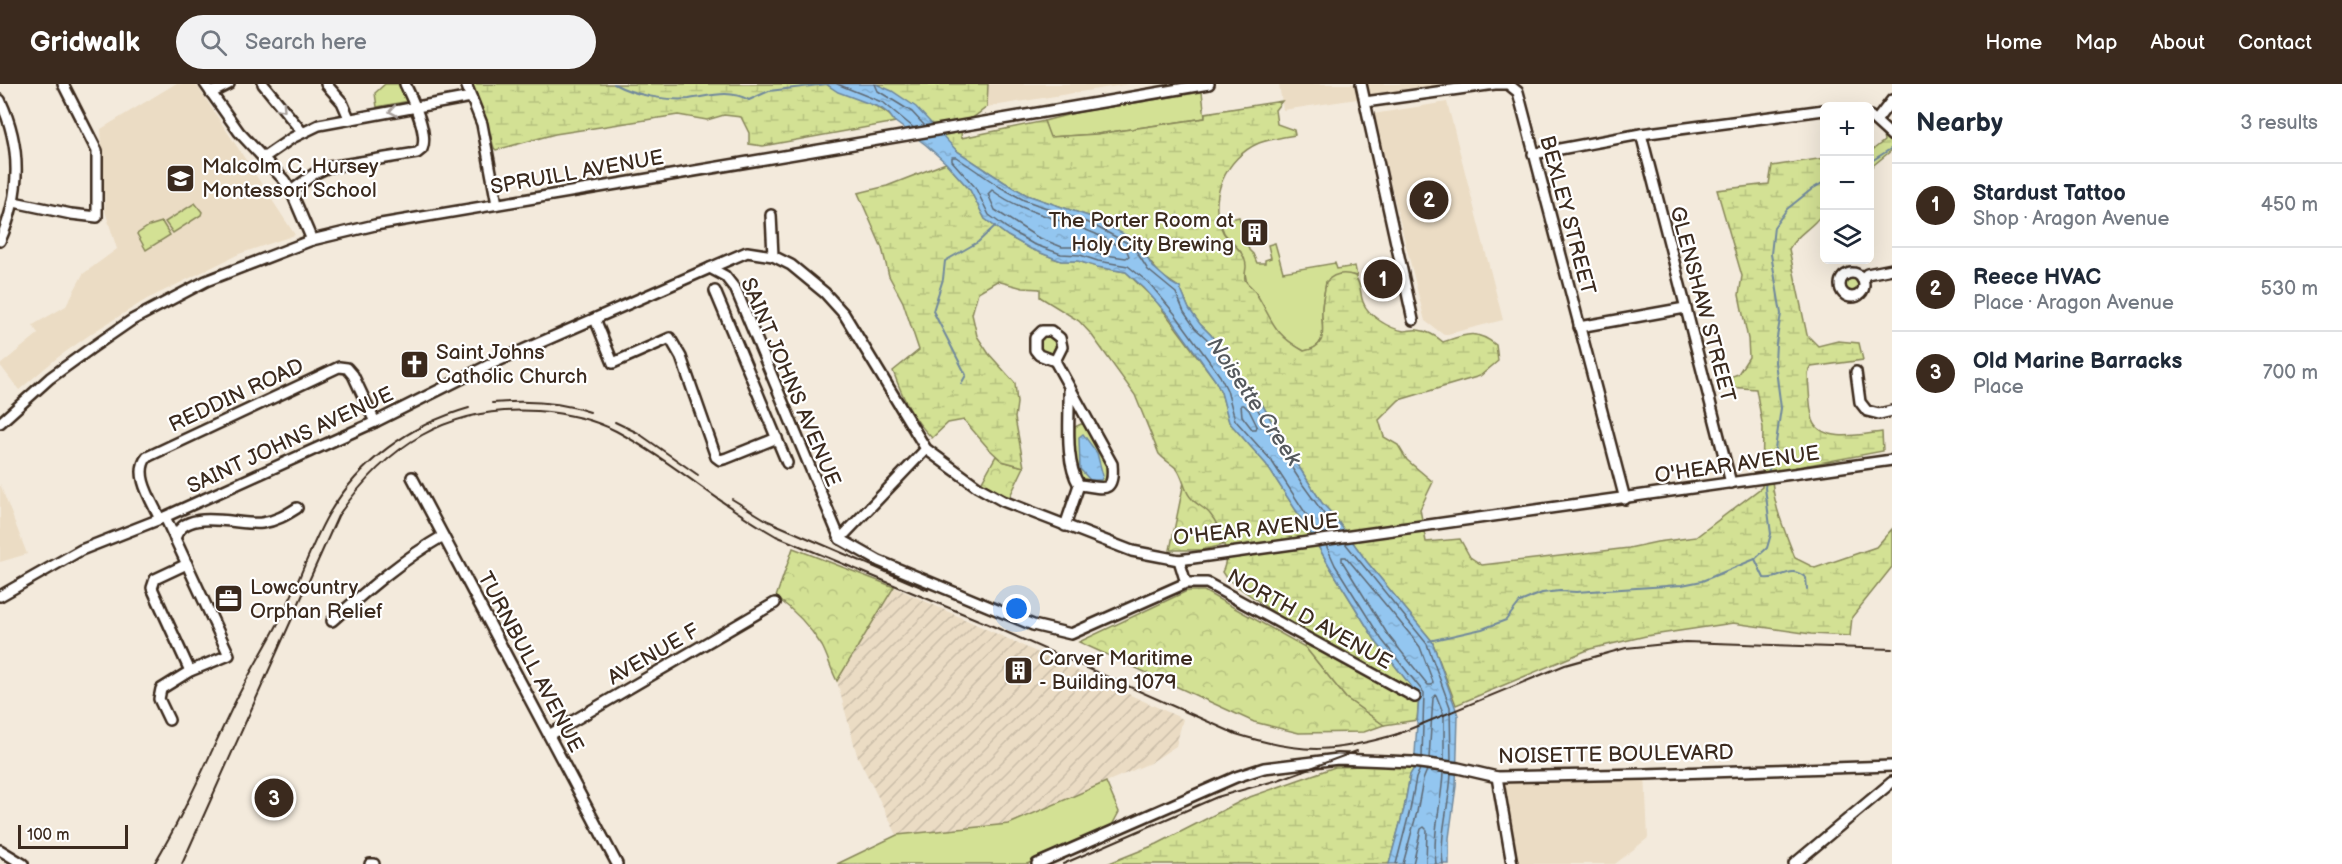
<!DOCTYPE html>
<meta charset="utf-8">
<style>
body{margin:0;font-family:"Balsamiq Sans",sans-serif;background:#f2f2f3;color:#1f2937}
.controls{position:absolute;right:18px;top:18px;display:grid;overflow:hidden;border-radius:9px;box-shadow:0 6px 24px #0002}
.controls button{width:54px;height:54px;display:grid;place-items:center;padding:0;border:0;border-bottom:2px solid #e0e1e3;background:#fff;color:#1f2937;font:30px sans-serif}
.scale{position:absolute;left:18px;bottom:15px;width:110px;box-sizing:border-box;padding-left:6px;border:3px solid #3b2a1e;border-top:0;font-size:16px;line-height:21px;white-space:nowrap;color:#3b2a1e;-webkit-text-stroke:4px #fff;paint-order:stroke}
.you{position:absolute;left:1017px;top:525px;width:21px;height:21px;margin:-15px;border:4px solid #fff;border-radius:50%;background:#1a73e8;box-shadow:0 0 0 9px #1a73e833}
.badge{display:grid;place-items:center;width:39px;height:39px;border-radius:50%;background:#3b2a1e;color:#fff;font-size:20px;font-weight:700}
.pin{position:absolute;translate:-50% -50%;border:3px solid #fff;box-shadow:0 2px 6px #0006}
.list{margin:0;padding:0;list-style:none}
h2{display:flex;justify-content:space-between;align-items:center;height:78px;margin:0;padding:0 24px;font-size:26px}
h2 small{font-size:20px;font-weight:400;color:#747a83}
.list li{display:grid;grid-template-columns:39px 1fr auto;gap:18px;align-items:center;box-sizing:border-box;height:84px;padding:0 24px;border-top:2px solid #e0e1e3}
.list b{display:block;font-size:22px;white-space:nowrap}
.list p{margin:0;font-size:20px;white-space:nowrap;color:#747a83}
.list em{font-size:20px;font-style:normal;color:#747a83}
.icon{flex:none;width:33px;height:33px;fill:none;stroke:currentColor;stroke-width:2;stroke-linecap:round;stroke-linejoin:round}
.map{position:relative;flex:none;width:1892px;height:780px;overflow:hidden}
header{display:flex;align-items:center;gap:36px;box-sizing:border-box;height:84px;padding:0 30px;background:#3b2a1e;color:#fff}
header strong{font-size:28px}
nav{display:flex;gap:33px;margin-inline-start:auto;font-size:21px}
.search{width:420px;height:54px;background:#f2f2f3;display:flex;align-items:center;gap:15px;box-sizing:border-box;padding:0 21px;border-radius:33px;color:#747a83;font-size:22px}
main{display:flex}
aside{flex:1;background:#fff}
.map>svg:first-child{display:block}
</style>
<header>
<strong>Gridwalk</strong>
<div class="search"><svg class="icon" aria-label="search" viewBox="0 0 24 24"><circle cx="10" cy="10" r="6"/><path d="M15 15l6 6"/></svg>Search here</div>
<nav><a>Home</a><a>Map</a><a>About</a><a>Contact</a></nav>
</header>
<main>
<div class="map">
<svg width="1892" height="780" viewBox="0 0 1892 780">
<defs>
<pattern id="industrial-furrows" width="10" height="10" patternUnits="userSpaceOnUse" patternTransform="scale(1.5)"><rect width="10" height="10" fill="#ebdcc4"/><path d="M-1 1l2-2M0 10L10 0M9 11l2-2" fill="none" stroke="#cabda8"/></pattern>
<pattern id="forest-crowns" width="20" height="18" patternUnits="userSpaceOnUse" patternTransform="scale(1.5)"><rect width="20" height="18" fill="#d3e194"/><path d="M2 6a3 3 0 1 1 6 0M12 15a3 3 0 1 1 6 0" fill="none" stroke="#b6c17f"/></pattern>
<pattern id="wetland-marsh" width="20" height="14" patternUnits="userSpaceOnUse" patternTransform="scale(1.5)"><rect width="20" height="14" fill="#d3e194"/><path d="M1 5h8M5 5V1M11 12h8M15 12V8" fill="none" stroke="#b6c17f"/></pattern>
<pattern id="water-ripples" width="26" height="14" patternUnits="userSpaceOnUse" patternTransform="scale(1.5)"><rect width="26" height="14" fill="#93c6f0"/><path d="M2 4q2-2 4 0t4 0M15 11q2-2 4 0t4 0" fill="none" stroke="#80aacd"/></pattern>
</defs>
<rect width="100%" height="100%" fill="#f3eadc"/>
<filter id="ink" filterUnits="userSpaceOnUse"><feTurbulence type="fractalNoise" baseFrequency=".0167" numOctaves="2"/><feDisplacementMap in="SourceGraphic" scale="12" xChannelSelector="R" yChannelSelector="G"/><feConvolveMatrix kernelMatrix="1 2 1 2 8 2 1 2 1" color-interpolation-filters="sRGB"/></filter>
<g filter="url(#ink)">
<g fill="#ebdcc4">
<polygon points="175,0 196,0 295,151 239,170 147,215 95,247 57,274 19,306 0,281 38,250 33,241 66,222 83,190 117,165 105,127 101,45"/>
<polygon points="988,0 1129,0 987,23"/>
<polygon points="1279,0 1438,0 1438,3 1283,26"/>
<polygon points="1447,18 1503,236 1444,251 1425,237 1373,30"/>
<polygon points="0,400 27,470 0,478"/>
<polygon points="1645,690 1648,754 1615,780 1512,780 1497,693"/>
</g>
<polygon fill="url(#industrial-furrows)" points="894,503 1183,635 1176,662 1150,679 1009,740 897,751 857,671 837,597"/>
<g fill="#d3e194" stroke="#878659" stroke-width="1.5">
<polygon points="385,0 402,0 409,17 377,23 375,9"/>
<polygon points="1202,8 1205,34 1097,50 1049,53 1044,37 1079,28"/>
<polygon points="195,119 202,128 201,131 173,149 165,138"/>
<path d="M 1239,133 L 1249,166 L 1253,170 L 1257,179 L 1265,179 L 1265,176 L 1271,174 L 1268,161 L 1275,159 L 1283,188 L 1335,179 L 1337,185 L 1355,182 L 1357,192 L 1352,191 L 1326,198 C 1325,207 1322,217 1322,226 C 1321,245 1330,262 1304,267 C 1289,259 1279,251 1269,235 C 1262,224 1258,208 1247,200 L 1241,168 L 1224,149 L 1220,138 Z"/>
<polygon points="162,138 170,151 146,166 137,150 149,142"/>
<circle cx="1851" cy="202" r="9"/>
<circle cx="1048" cy="260" r="10"/>
<path d="M 1081,340 L 1088,341 L 1107,375 L 1110,390 L 1105,400 C 1093,399 1081,400 1075,388 L 1073,344 Z"/>
<polygon points="1106,698 1119,728 1111,743 1027,780 837,780 897,751 1009,740"/>
</g>
<g fill="url(#forest-crowns)" stroke="#878659" stroke-width="1.5">
<polygon points="996,372 1002,377 1024,383 1009,414 981,399"/>
<path d="M 1184,398 C 1193,422 1197,414 1211,430 C 1218,440 1221,449 1223,461 L 1202,466 L 1170,466 Z"/>
<path d="M 793,464 L 894,503 L 837,597 C 831,586 828,573 822,562 C 810,543 794,526 776,513 Z"/>
<polygon points="1187,507 1204,507 1305,563 1346,614 1384,641 1364,648 1299,649 1254,638 1079,558"/>
</g>
<g fill="url(#wetland-marsh)" stroke="#878659" stroke-width="1.5">
<path d="M 470,0 L 826,0 C 848,15 879,17 896,38 L 763,62 L 749,60 L 749,49 L 741,33 L 724,31 L 707,36 L 678,31 L 555,50 L 496,66 L 494,64 L 484,29 Z"/>
<path d="M 876,0 L 988,0 L 987,23 L 962,42 L 961,54 L 1044,37 L 1050,53 L 1097,50 L 1205,34 L 1205,29 L 1282,17 L 1275,26 L 1277,40 L 1294,46 L 1295,51 C 1283,53 1270,55 1259,59 C 1226,73 1206,116 1223,148 C 1230,160 1245,166 1246,182 C 1246,187 1244,191 1245,196 C 1247,200 1251,202 1254,206 C 1273,235 1271,249 1304,267 C 1330,262 1321,245 1322,226 C 1322,217 1325,207 1326,198 C 1334,189 1344,188 1355,192 C 1363,204 1359,208 1363,218 C 1368,232 1390,245 1404,247 C 1409,247 1414,245 1418,246 C 1428,247 1436,252 1443,258 C 1466,250 1476,245 1496,261 L 1498,277 L 1480,292 L 1399,316 L 1379,336 L 1384,353 L 1398,361 L 1407,376 L 1433,398 L 1420,425 L 1426,458 L 1460,455 L 1470,473 L 1482,481 L 1629,464 L 1657,458 L 1696,453 L 1762,403 L 1763,344 L 1756,305 L 1729,303 L 1725,295 L 1738,290 L 1749,273 L 1748,255 L 1739,211 L 1742,192 L 1717,106 L 1769,100 L 1772,82 L 1824,74 C 1824,94 1831,124 1815,138 C 1805,148 1795,153 1789,165 L 1807,251 L 1818,262 L 1838,257 L 1859,259 L 1863,276 L 1811,283 L 1808,289 C 1809,304 1809,322 1813,336 C 1821,360 1864,350 1882,348 L 1883,367 L 1772,388 C 1771,417 1785,447 1795,474 L 1815,484 L 1876,463 L 1892,445 L 1892,483 L 1852,533 L 1850,552 L 1811,550 L 1733,539 L 1646,552 L 1590,565 L 1456,621 L 1432,557 L 1367,478 L 1334,432 L 1322,419 L 1281,355 L 1261,318 L 1247,305 L 1211,251 L 1200,240 L 1189,225 L 1180,204 L 1161,191 L 1145,172 L 1114,144 L 1091,133 L 1027,111 L 1004,98 L 957,67 L 900,13 Z"/>
<polygon points="1882,45 1892,58 1892,66 1870,84 1870,68 1884,57"/>
<path d="M 946,79 L 970,106 L 985,135 L 1008,152 L 1031,165 L 1061,177 L 1078,177 L 1097,183 L 1126,188 L 1157,218 L 1215,296 L 1221,308 L 1229,338 L 1266,380 L 1308,445 L 1330,483 L 1377,559 L 1419,612 L 1417,636 L 1384,641 L 1346,614 L 1305,563 L 1301,548 L 1226,494 L 1222,488 C 1231,473 1221,443 1210,430 C 1205,424 1197,421 1192,415 C 1184,408 1184,394 1177,385 C 1172,380 1164,376 1159,370 L 1135,311 L 1091,250 L 1079,237 L 1040,213 L 1040,205 L 1023,204 L 997,197 L 978,208 L 972,230 L 977,252 L 989,270 L 1015,299 L 1017,319 L 1015,334 L 1024,383 L 1002,377 L 988,364 L 964,336 L 948,339 L 932,354 C 911,333 903,314 893,287 L 919,266 L 903,218 L 889,192 L 882,164 L 858,109 L 887,102 Z"/>
<polygon points="1390,681 1414,684 1410,691 1404,725 1389,780 1107,780 1157,760 1247,714 1335,683"/>
</g>
<g fill="url(#water-ripples)" stroke="#70889c" stroke-width="1.5">
<polygon points="826,0 876,0 892,7 916,23 957,67 1004,98 1027,111 1091,133 1137,157 1152,182 1171,199 1180,204 1189,225 1200,240 1211,251 1247,305 1261,318 1281,355 1322,419 1334,432 1367,478 1432,557 1458,631 1456,702 1449,754 1449,780 1389,780 1404,725 1410,691 1414,684 1419,612 1377,559 1330,483 1308,445 1266,380 1229,338 1221,308 1215,296 1170,233 1144,204 1126,188 1097,183 1078,177 1061,177 1031,165 1008,152 985,135 970,106 946,79 926,61 894,37 889,30 881,24 838,8"/>
<polygon points="1083,350 1097,369 1103,392 1101,396 1090,396 1080,385 1079,353"/>
</g>
<g fill="none" stroke-linecap="round" stroke-linejoin="round">
<g stroke="#5e6872" stroke-width="1.5">
<polyline points="837,0 884,19 914,44"/>
<polyline points="875,0 878,7 912,28 925,42"/>
<path d="M 992,106 C 1019,127 1054,133 1086,146 C 1100,151 1114,159 1127,167 L 1129,172 L 1126,174 L 1099,170 L 1081,163 L 1062,163 L 1037,153 L 995,126 L 988,110 Z"/>
<polygon points="1241,321 1244,321 1249,326 1257,342 1256,345 1252,345 1242,332"/>
<polyline points="1319,450 1271,376 1235,336 1227,306 1220,292 1175,230 1149,199 1128,182 1098,177 1080,171 1061,170 1033,160 1011,147 989,131 975,103 952,77 952,73 956,73 1000,103 1024,116 1089,139 1133,162 1148,186 1176,209 1184,228 1195,244 1207,255 1243,309 1256,322 1275,358 1303,401 1337,448"/>
<polyline points="1345,459 1427,560 1450,623 1451,677"/>
<polyline points="1326,461 1335,481 1382,556 1424,609 1422,673"/>
<polygon points="1342,473 1346,473 1414,555 1420,563 1433,598 1432,601 1428,601 1388,551 1342,477"/>
<polyline points="1429,674 1433,614 1436,611 1444,631 1444,676"/>
<polyline points="1396,780 1410,726 1416,694 1420,685"/>
<polyline points="1403,780 1417,728 1423,696 1427,686"/>
<polyline points="1413,780 1421,745 1424,743 1427,746 1426,780"/>
<path d="M 1436,780 C 1432,750 1442,718 1443,688"/>
<path d="M 1443,780 C 1439,751 1450,719 1451,689"/>
</g>
<g stroke="#70889c" stroke-width="2">
<path d="M 614,0 C 634,11 666,17 689,15 C 711,12 728,5 749,16 L 769,7 L 828,0"/>
<polyline points="1870,78 1892,64"/>
<polyline points="961,300 966,291 933,227 943,195 945,177 978,158 995,142"/>
<polyline points="1767,391 1774,372 1781,324 1775,278 1776,259 1781,230 1771,170 1774,143 1787,125 1812,105 1824,98"/>
<path d="M 1755,475 L 1764,494 C 1783,497 1789,479 1806,494 L 1807,505"/>
<polyline points="1429,557 1482,545 1506,536 1520,518 1542,509 1560,507 1576,508 1682,501 1702,497 1755,475 1767,464 1771,450 1765,404 1766,396"/>
</g>
<defs>
<g id="minor">
<polyline points="205,0 239,48 284,96 291,107 312,156"/>
<polyline points="263,0 302,48"/>
<polyline points="326,0 342,18 349,34"/>
<polyline points="466,0 482,40 497,120"/>
<polyline points="1361,0 1413,236"/>
<polyline points="211,9 229,0"/>
<path d="M 0,16 C 22,63 21,110 0,157"/>
<polyline points="1365,18 1495,0 1508,0 1518,8 1625,415"/>
<polyline points="1870,32 1892,52"/>
<polyline points="1876,37 1892,16"/>
<polyline points="1641,50 1731,399"/>
<polyline points="1533,70 1641,50 1824,26"/>
<polyline points="263,74 292,54 319,41 471,13"/>
<path d="M 291,107 L 314,90 L 329,83 L 417,69 L 422,65 C 429,49 412,15 405,0"/>
<polyline points="14,118 71,130 97,133 97,67 63,0"/>
<polyline points="771,131 773,172"/>
<polyline points="710,184 747,168 773,172 791,181 825,209 844,230 926,365 978,403 1003,417 1132,467 1179,476 1892,376"/>
<circle cx="1852" cy="201" r="12"/>
<polyline points="1862,195 1867,190 1892,185"/>
<polyline points="715,207 787,379"/>
<polyline points="595,235 613,279 670,254 681,273 716,373 720,376 727,374 777,354"/>
<polyline points="1579,243 1685,224"/>
<polygon points="1042,247 1051,247 1060,254 1062,263 1055,277 1039,271 1035,266 1035,254"/>
<path d="M 1055,277 L 1112,380 C 1115,412 1102,403 1079,401 C 1064,377 1070,334 1069,306"/>
<polyline points="1856,288 1860,318 1867,327 1879,330 1892,327"/>
<polyline points="0,339 50,294 90,265 132,236 206,197 312,156 375,141 1209,0"/>
<polyline points="412,393 617,780"/>
<polyline points="165,433 229,571 190,587 161,605 159,615 169,636"/>
<path d="M 160,435 C 152,417 133,390 147,373 L 339,283 L 347,284 L 353,291 L 375,338"/>
<polyline points="1065,442 1079,401"/>
<path d="M 175,455 C 183,422 239,442 262,439 C 276,437 286,431 297,424"/>
<polyline points="840,455 926,365"/>
<polyline points="1179,476 1186,499"/>
<polyline points="187,480 155,495 152,504 190,587"/>
<polyline points="0,512 81,466 160,435 375,338 489,281 710,184 725,192 736,206 840,455 879,477 1033,541 1071,550 1186,499 1207,499 1415,613"/>
<path d="M 332,537 C 367,506 403,475 443,452"/>
<polyline points="549,651 775,519"/>
<polyline points="1497,693 1512,780"/>
<polyline points="0,766 23,780"/>
<polyline points="370,780 374,780"/>
<polyline points="1037,780 1236,693 1264,684 1338,675 1412,678 1458,684 1497,693 1645,690 1892,682"/>
<polyline points="1794,780 1892,698"/>
</g>
</defs>
<use href="#minor" stroke="#3b2a1e" stroke-width="14"/>
<use href="#minor" stroke="#fff" stroke-width="9"/>
<g stroke="#3b2a1e" stroke-width="2">
<path d="M 492,319 C 526,316 558,317 590,328"/>
<polyline points="615,338 638,349 698,391"/>
<polyline points="732,415 768,437 928,506"/>
<polyline points="1393,652 1565,581 1626,564 1685,558 1892,565"/>
<path d="M 154,780 C 186,727 210,669 237,614 C 252,584 270,556 285,526 C 300,495 311,461 328,431 C 360,377 409,341 469,324"/>
<path d="M 182,780 L 338,432 C 386,362 448,321 537,327 C 564,329 591,334 616,347 C 672,377 720,421 776,452 L 988,540 L 1236,650 C 1304,671 1334,669 1401,649"/>
<polyline points="1063,780 1217,713 1278,696 1357,667"/>
</g>
</g>
<defs><path id="oneway-chevron" d="M-2-3.5L2.5 0L-2 3.5" fill="none" stroke-width="1.6" stroke-linecap="round" stroke-linejoin="round" transform="scale(1.5)"/></defs>
<g stroke="#a79f9a">
<use href="#oneway-chevron" transform="translate(282 24) rotate(48)"/>
<use href="#oneway-chevron" transform="translate(393 27) rotate(170)"/>
</g>
</g>
<defs>
<symbol id="school-square" viewBox="-11 -11 22 22"><rect x="-9" y="-9" width="18" height="18" rx="4" fill="#3b2a1e" stroke="#fff"/><path d="M0-5L7-2L0 1L-7-2ZM-4 1L0 2.5L4 1V4Q0 6-4 4Z" fill="#fff"/></symbol>
<symbol id="building-square" viewBox="-11 -11 22 22"><rect x="-9" y="-9" width="18" height="18" rx="4" fill="#3b2a1e" stroke="#fff"/><path d="M-4-6H4V6H1V3H-1V6H-4ZM-2.5-4.3h1.7v1.8h-1.7ZM.8-4.3h1.7v1.8H.8ZM-2.5-1h1.7V.8h-1.7ZM.8-1h1.7V.8H.8Z" fill="#fff"/></symbol>
<symbol id="church-square" viewBox="-11 -11 22 22"><rect x="-9" y="-9" width="18" height="18" rx="4" fill="#3b2a1e" stroke="#fff"/><path d="M-1.2-6h2.4v3.5h3.3v2.4h-3.3V6h-2.4V-.1h-3.3v-2.4h3.3Z" fill="#fff"/></symbol>
<symbol id="office-square" viewBox="-11 -11 22 22"><rect x="-9" y="-9" width="18" height="18" rx="4" fill="#3b2a1e" stroke="#fff"/><path d="M-6-3h4V-5.5h4V-3h4V5H-6ZM-1-4.5V-3h2v-1.5ZM-6 0V1H6V0Z" fill="#fff"/></symbol>
</defs>
<g fill-rule="evenodd">
<use href="#school-square" x="164" y="78" width="33" height="33"/>
<use href="#building-square" x="1238" y="132" width="33" height="33"/>
<use href="#church-square" x="398" y="264" width="33" height="33"/>
<use href="#office-square" x="212" y="498" width="33" height="33"/>
<use href="#building-square" x="1002" y="570" width="33" height="33"/>
</g>
<g text-anchor="middle" stroke-width="4.5" stroke-linejoin="round" paint-order="stroke">
<g font-size="21" fill="#3b2a1e" stroke="#fff" text-anchor="start">
<text x="202" y="89">Malcolm C. Hursey<tspan x="202" dy="24">Montessori School</tspan></text>
<text x="1234" y="143" text-anchor="end">The Porter Room at<tspan x="1234" dy="24">Holy City Brewing</tspan></text>
<text x="436" y="275">Saint Johns<tspan x="436" dy="24">Catholic Church</tspan></text>
<text x="250" y="510">Lowcountry<tspan x="250" dy="24">Orphan Relief</tspan></text>
<text x="1039" y="581">Carver Maritime<tspan x="1039" dy="24">- Building 1079</tspan></text>
</g>
<g font-size="21" fill="#3b2a1e" stroke="#fff">
<text transform="translate(577 88) rotate(-10)" y="7">SPRUILL AVENUE</text>
<text transform="translate(1568 131) rotate(75)" y="7">BEXLEY STREET</text>
<text transform="translate(1703 220) rotate(75)" y="7">GLENSHAW STREET</text>
<text transform="translate(791 298) rotate(67)" y="7">SAINT JOHNS AVENUE</text>
<text transform="translate(236 311) rotate(-25)" y="7">REDDIN ROAD</text>
<text transform="translate(290 356) rotate(-25)" y="7">SAINT JOHNS AVENUE</text>
<text transform="translate(1737 380) rotate(-8)" y="7">O'HEAR AVENUE</text>
<text transform="translate(1256 445) rotate(-6)" y="7">O'HEAR AVENUE</text>
<text transform="translate(1310 535) rotate(29)" y="7">NORTH D AVENUE</text>
<text transform="translate(653 570) rotate(-30)" y="7">AVENUE F</text>
<text transform="translate(531 578) rotate(62)" y="7">TURNBULL AVENUE</text>
<text transform="translate(1616 670) rotate(-1)" y="7">NOISETTE BOULEVARD</text>
</g>
<g font-size="22" font-style="italic" fill="#55595d" stroke="#fff">
<text transform="translate(1255 317) rotate(56)" y="8">Noisette Creek</text>
</g>
</g>
</svg>
<div class="controls">
<button>+</button>
<button>−</button>
<button><svg class="icon" aria-label="layers" viewBox="0 0 24 24"><path d="M12 4l9 5-9 5-9-5zM3 14l9 5 9-5"/></svg></button>
</div>
<div class="scale">100 m</div>
<div class="you"></div>
<div class="pin badge" style="left:1383px;top:195px">1</div>
<div class="pin badge" style="left:1429px;top:116px">2</div>
<div class="pin badge" style="left:274px;top:714px">3</div>
</div>
<aside>
<h2>Nearby<small>3 results</small></h2>
<ul class="list">
<li><span class="badge">1</span><div><b>Stardust Tattoo</b><p>Shop · Aragon Avenue</p></div><em>450 m</em></li>
<li><span class="badge">2</span><div><b>Reece HVAC</b><p>Place · Aragon Avenue</p></div><em>530 m</em></li>
<li><span class="badge">3</span><div><b>Old Marine Barracks</b><p>Place</p></div><em>700 m</em></li>
</ul>
</aside>
</main>
